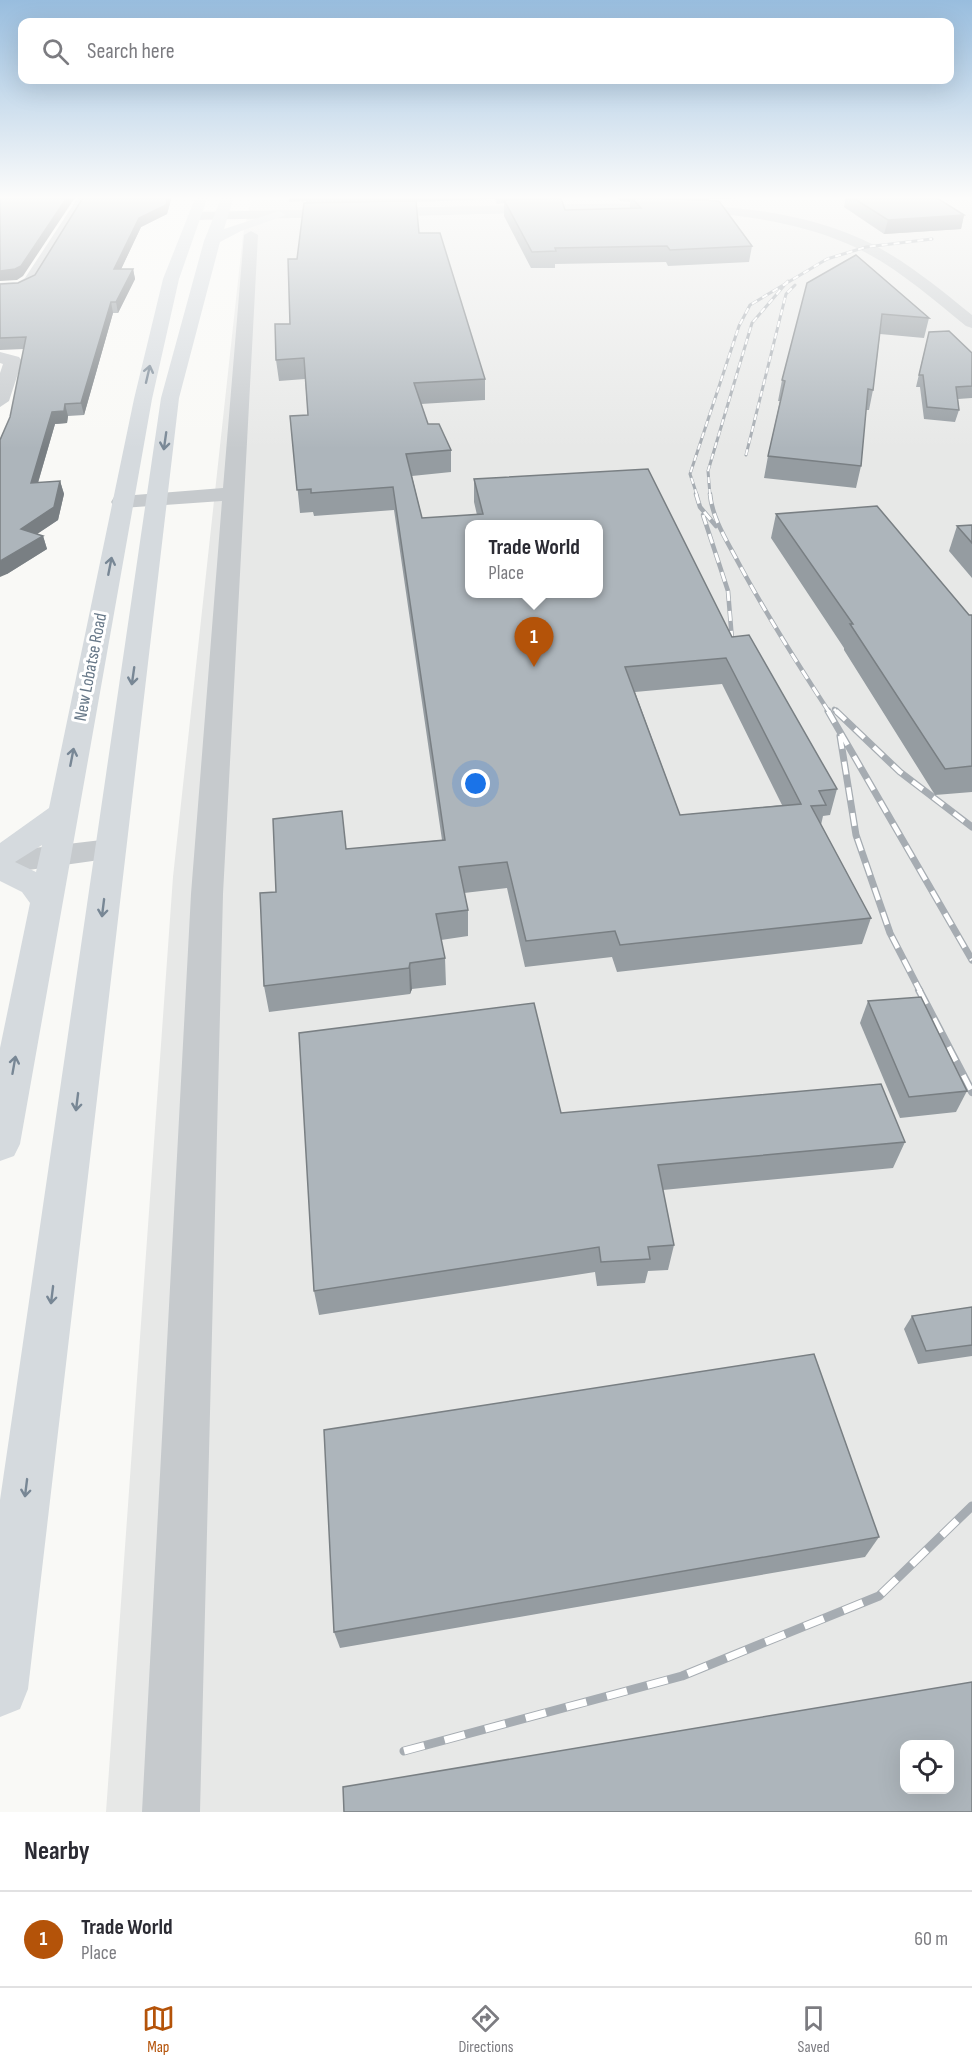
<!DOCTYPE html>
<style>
body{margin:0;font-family:"Sofia Sans Condensed",sans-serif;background:#f2f2f3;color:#2b2b33}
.controls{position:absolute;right:18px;bottom:18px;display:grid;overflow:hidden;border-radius:12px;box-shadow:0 6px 24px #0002}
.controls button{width:54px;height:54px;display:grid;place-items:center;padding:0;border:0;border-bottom:2px solid #e1e1e2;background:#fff;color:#2b2b33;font:30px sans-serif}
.you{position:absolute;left:476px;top:784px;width:21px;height:21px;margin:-15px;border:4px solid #fff;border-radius:50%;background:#1a73e8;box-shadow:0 0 0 9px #1a73e833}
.badge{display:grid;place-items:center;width:39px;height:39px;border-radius:50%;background:#b45309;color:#fff;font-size:20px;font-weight:700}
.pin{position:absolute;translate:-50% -50px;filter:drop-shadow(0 2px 3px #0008)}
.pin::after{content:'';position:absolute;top:32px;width:21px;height:18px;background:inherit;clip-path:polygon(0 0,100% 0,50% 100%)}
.popup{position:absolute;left:465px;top:520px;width:138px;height:78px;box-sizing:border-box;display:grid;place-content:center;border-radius:12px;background:#fff;filter:drop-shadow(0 2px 4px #0005);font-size:20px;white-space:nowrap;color:#7c7c81}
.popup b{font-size:22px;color:#2b2b33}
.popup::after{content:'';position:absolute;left:50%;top:100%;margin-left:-12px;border:12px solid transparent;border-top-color:#fff}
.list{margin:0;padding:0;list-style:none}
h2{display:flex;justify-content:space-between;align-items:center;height:78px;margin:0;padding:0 24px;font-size:26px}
h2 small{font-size:20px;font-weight:400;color:#7c7c81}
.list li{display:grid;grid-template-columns:39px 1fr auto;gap:18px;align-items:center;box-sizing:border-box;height:96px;padding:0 24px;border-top:2px solid #e1e1e2}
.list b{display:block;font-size:22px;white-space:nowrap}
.list p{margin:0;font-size:20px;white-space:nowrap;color:#7c7c81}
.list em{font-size:20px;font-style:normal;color:#7c7c81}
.icon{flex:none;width:33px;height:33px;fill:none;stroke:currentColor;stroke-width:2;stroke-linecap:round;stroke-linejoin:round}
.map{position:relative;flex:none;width:972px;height:1812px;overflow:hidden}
.search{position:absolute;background:#fff;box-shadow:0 6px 24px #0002;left:18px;right:18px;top:18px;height:66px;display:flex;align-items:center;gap:15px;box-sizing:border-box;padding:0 21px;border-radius:12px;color:#7c7c81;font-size:22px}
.sheet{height:174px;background:#fff}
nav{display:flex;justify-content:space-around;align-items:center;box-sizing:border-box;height:84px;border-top:2px solid #e1e1e2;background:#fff;font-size:16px;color:#7c7c81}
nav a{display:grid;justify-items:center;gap:3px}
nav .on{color:#b45309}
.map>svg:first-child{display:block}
</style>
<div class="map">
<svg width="972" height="1812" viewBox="0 0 972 1812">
<rect width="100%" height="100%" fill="#f9f9f6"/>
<path fill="#e7e8e7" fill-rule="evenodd" d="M 252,196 L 972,196 L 972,1812 L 106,1812 L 173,877 L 243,235 ZM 470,524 L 598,524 L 598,594 L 470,594 ZM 904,1744 L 950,1744 L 950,1790 L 904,1790 Z"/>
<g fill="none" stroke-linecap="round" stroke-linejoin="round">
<g fill="#c6cacd" fill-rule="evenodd">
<polygon points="79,196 91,196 36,284 21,291 0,293 0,283 18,282 25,278"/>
<path d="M 586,204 C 681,203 789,201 876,246 C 911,265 941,290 972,315 L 972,328 L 966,326 C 929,296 892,263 848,244 C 743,198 596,211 484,214 C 387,217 291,218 194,220 L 187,216 L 194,212 Z"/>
<polygon points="251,231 258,235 223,894 200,1812 142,1812 191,894 222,501 122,508 114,507 111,502 114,497 122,496 223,488 244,235"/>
<polygon points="0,352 19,357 22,361 9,401 0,407 0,373 3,364 0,363"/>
</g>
<polygon fill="#c6cacd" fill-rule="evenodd" points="110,839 121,843 126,850 121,857 0,874 0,852"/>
<g fill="#d5dade" fill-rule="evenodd">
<path d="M 196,196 L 208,196 L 179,279 L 152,399 L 20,1144 L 14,1156 L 0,1161 L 0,1048 L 30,903 L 22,892 L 0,881 L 0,843 L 49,808 L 134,399 L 163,279 ZM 42,845 L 36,872 L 15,862 Z"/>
<polygon points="222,196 234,196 224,229 279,211 286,215 241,231 220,242 179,398 28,1689 20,1709 0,1717 0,1500 161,398 204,241"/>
</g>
<defs>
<g id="rail-far4">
<polyline points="746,455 786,294 795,285"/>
<polyline points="697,495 690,474 739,326 750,305 827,259 866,247 932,239"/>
<polyline points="710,495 708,471 752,323 788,281"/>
</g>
<g id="rail-far3">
<polyline points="696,494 700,507 716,526"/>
<path d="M 710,494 C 712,518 727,541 738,562 C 766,614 797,663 829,712"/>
<polyline points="703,515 728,591 732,640 738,651"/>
<polyline points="834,709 837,712"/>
</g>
<g id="rail-far2">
<polyline points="828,711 972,960"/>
<polyline points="836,711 900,772 972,827"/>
<polyline points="840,736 856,835 890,933 920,991"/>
</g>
<polyline id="rail-far1" points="919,990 972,1092"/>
<polyline id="rail" points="404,1751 682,1676 879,1596 972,1506"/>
</defs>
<use href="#rail-far4" stroke="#a6acb2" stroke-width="3"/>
<use href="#rail-far3" stroke="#a6acb2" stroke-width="4.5"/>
<use href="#rail-far2" stroke="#a6acb2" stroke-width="7"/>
<use href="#rail-far1" stroke="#a6acb2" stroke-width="8"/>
<use href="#rail" stroke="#a6acb2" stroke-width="9"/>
<use href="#rail-far4" stroke="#fff" stroke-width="2" stroke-dasharray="6" stroke-linecap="butt"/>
<use href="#rail-far3" stroke="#fff" stroke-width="3" stroke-dasharray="10" stroke-linecap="butt"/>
<use href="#rail-far2" stroke="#fff" stroke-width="4.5" stroke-dasharray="13" stroke-linecap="butt"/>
<use href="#rail-far1" stroke="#fff" stroke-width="5" stroke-dasharray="16" stroke-linecap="butt"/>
<use href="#rail" stroke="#fff" stroke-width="7" stroke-dasharray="21" stroke-linecap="butt"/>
</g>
<g fill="#959ca1" fill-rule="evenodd">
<polygon points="84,196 172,196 167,214 141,227 121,269 133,269 135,279 118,313 113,313 84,415 68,416 67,423 55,424 38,483 60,481 64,494 58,520 37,534 43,536 47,549 7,574 10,417 24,349 0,350 0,284 18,283 35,275"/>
<path d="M 289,196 L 557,196 L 556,199 L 565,210 L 630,208 L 630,202 L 620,201 L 615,196 L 739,196 L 739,198 L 709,199 L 709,200 L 752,246 L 749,262 L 668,266 L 666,262 L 555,264 L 555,268 L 531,268 L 504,216 L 504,203 L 497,204 L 495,199 L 416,202 L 419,233 L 485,379 L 485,400 L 421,404 L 428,424 L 451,450 L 451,472 L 412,476 L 422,518 L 477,515 L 474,502 L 474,479 L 732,637 L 837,789 L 830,815 L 823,816 L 821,825 L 871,918 L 862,944 L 617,972 L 612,957 L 525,967 L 507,888 L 464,893 L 468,910 L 468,936 L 441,940 L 445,958 L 446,985 L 412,989 L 410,994 L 269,1012 L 264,986 L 276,892 L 346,849 L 442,840 L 394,510 L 314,516 L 313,512 L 300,513 L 290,416 L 308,415 L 305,379 L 279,381 L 276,360 L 290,324 L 297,259 L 306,203 L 306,201 L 289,202 ZM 722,684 L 782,805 L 680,815 L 635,692 Z"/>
<polygon points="846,196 934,196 964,215 961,229 884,234 844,207"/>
<polygon points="807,283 929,318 924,338 880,334 873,390 869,410 866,410 861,466 856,488 764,478 768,456 780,401 778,401 782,380"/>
<polygon points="926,344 972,353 972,398 958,399 959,410 955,422 924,419 920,387 916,387"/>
<polygon points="776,514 969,615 972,615 972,792 935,795 844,650 844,648 771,538"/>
<polygon points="972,525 972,578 949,551 957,526"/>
<polygon points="868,1001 967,1091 956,1112 900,1118 860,1023"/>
<polygon points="561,1113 905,1142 893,1168 663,1190 674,1245 668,1270 648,1271 645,1283 597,1286 595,1272 319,1315 314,1291"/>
<polygon points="972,1307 972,1356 918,1364 904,1329 912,1316"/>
<polygon points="879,1537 865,1557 340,1648 334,1632"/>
</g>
<g fill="#797f83">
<polygon points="68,196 76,196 23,276 17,280 0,281 0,271"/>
<polygon points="168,196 172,196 167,214 141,227 116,280 114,269 139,218"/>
<polygon points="964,215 961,229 884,234 888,220"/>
<polygon points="133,269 135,279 118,313 116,302"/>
<polygon points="111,302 113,313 84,415 81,403"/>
<polygon points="65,404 68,416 67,423 55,424 34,496 31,483 52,412"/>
<polygon points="60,481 64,494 58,520 25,542 21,529"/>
<polygon points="43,536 47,549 7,574 0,577 0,561"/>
<polygon points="410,963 412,989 410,994 409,968"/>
</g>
<g fill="#adb5bb" stroke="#797f83" stroke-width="1.5" fill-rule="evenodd">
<polygon points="0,196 68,196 21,266 15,269 0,271"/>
<polygon points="84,196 168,196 166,205 139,218 114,269 133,269 116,302 111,302 81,403 65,404 64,411 52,412 31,483 60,481 54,507 21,529 43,536 0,561 0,440 10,417 26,337 0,338 0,284 18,283 35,275"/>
<polygon points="850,196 934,196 964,215 888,220"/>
<polygon points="631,197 719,201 752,246 670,250 667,246 555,248 556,251 532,252 504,200 561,198 565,210 641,208"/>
<path d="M 416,201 L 419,233 L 440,233 L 485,379 L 414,383 L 428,424 L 439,424 L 451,450 L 406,454 L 422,518 L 483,514 L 474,479 L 648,469 L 732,637 L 749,635 L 837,789 L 819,791 L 826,805 L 811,806 L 871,918 L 620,945 L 615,931 L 526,941 L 507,862 L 459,867 L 468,910 L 436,914 L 445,958 L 410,963 L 409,968 L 264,986 L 260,893 L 276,892 L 273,819 L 342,811 L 346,849 L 445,840 L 393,487 L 311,493 L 311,489 L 297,490 L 290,416 L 308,415 L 304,358 L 276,360 L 275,324 L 290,324 L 288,259 L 297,259 L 304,203 ZM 470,525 L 598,525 L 598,594 L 470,594 ZM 726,658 L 801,804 L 680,815 L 625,667 Z"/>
<polygon points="856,255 929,318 882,314 873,390 868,389 861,466 768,456 785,381 782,380 807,283"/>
<polygon points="949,331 972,353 972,386 956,387 959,410 927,407 923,375 919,375 929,332"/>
<polygon points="877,506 969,615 972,615 972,766 945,769 850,624 853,624 776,514"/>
<polygon points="972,525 972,543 957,526"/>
<polygon points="921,997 967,1091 909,1097 868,1001"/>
<polygon points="534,1003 561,1113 881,1084 905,1142 658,1165 674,1245 648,1247 650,1259 601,1262 599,1247 314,1291 299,1033"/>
<polygon points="972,1307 972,1345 926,1351 912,1316"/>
<polygon points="814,1354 879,1537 334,1632 324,1430"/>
<path d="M 972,1682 L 972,1812 L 344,1812 L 343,1787 ZM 904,1744 L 950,1744 L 950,1790 L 904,1790 Z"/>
</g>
<defs><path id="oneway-shaft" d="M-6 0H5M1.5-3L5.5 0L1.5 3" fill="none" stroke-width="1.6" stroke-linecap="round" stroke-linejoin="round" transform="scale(1.5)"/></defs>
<g stroke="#788795">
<use href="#oneway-shaft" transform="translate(148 374) rotate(-77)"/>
<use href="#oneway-shaft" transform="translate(165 441) rotate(98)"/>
<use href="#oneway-shaft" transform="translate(110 566) rotate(-79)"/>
<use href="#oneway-shaft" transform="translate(133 676) rotate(98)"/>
<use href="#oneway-shaft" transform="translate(72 757) rotate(-79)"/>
<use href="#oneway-shaft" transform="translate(103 908) rotate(97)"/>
<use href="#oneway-shaft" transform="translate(14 1065) rotate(-80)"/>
<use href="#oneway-shaft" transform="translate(77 1102) rotate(97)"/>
<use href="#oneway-shaft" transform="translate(52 1295) rotate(97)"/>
<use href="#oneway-shaft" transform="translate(26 1488) rotate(97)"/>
</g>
<linearGradient id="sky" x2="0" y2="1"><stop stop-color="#98bdde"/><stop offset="0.44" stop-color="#fcfcfb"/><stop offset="1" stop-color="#fcfcfb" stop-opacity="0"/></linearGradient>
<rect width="972" height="449" fill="url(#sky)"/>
<g text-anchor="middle" stroke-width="6" stroke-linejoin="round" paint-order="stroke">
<g font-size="18" fill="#677888" stroke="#fff">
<text transform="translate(90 667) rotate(-79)" y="6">New Lobatse Road</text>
</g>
</g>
</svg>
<div class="controls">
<button><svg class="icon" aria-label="locate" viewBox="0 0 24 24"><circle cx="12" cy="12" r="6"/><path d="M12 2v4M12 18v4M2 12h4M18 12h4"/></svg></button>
</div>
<div class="you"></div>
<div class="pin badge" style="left:534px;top:667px">1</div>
<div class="popup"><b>Trade World</b>Place</div>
<div class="search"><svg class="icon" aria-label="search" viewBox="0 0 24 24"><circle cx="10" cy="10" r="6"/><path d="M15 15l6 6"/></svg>Search here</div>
</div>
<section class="sheet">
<h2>Nearby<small></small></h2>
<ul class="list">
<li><span class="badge">1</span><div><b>Trade World</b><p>Place</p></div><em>60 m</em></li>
</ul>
</section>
<nav>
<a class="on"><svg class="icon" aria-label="map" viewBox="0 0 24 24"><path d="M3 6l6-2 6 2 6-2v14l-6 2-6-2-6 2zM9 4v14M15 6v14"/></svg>Map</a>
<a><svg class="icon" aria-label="directions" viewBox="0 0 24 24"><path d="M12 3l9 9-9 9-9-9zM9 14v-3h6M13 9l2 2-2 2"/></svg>Directions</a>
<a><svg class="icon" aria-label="saved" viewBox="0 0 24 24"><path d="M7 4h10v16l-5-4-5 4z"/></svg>Saved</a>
</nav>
